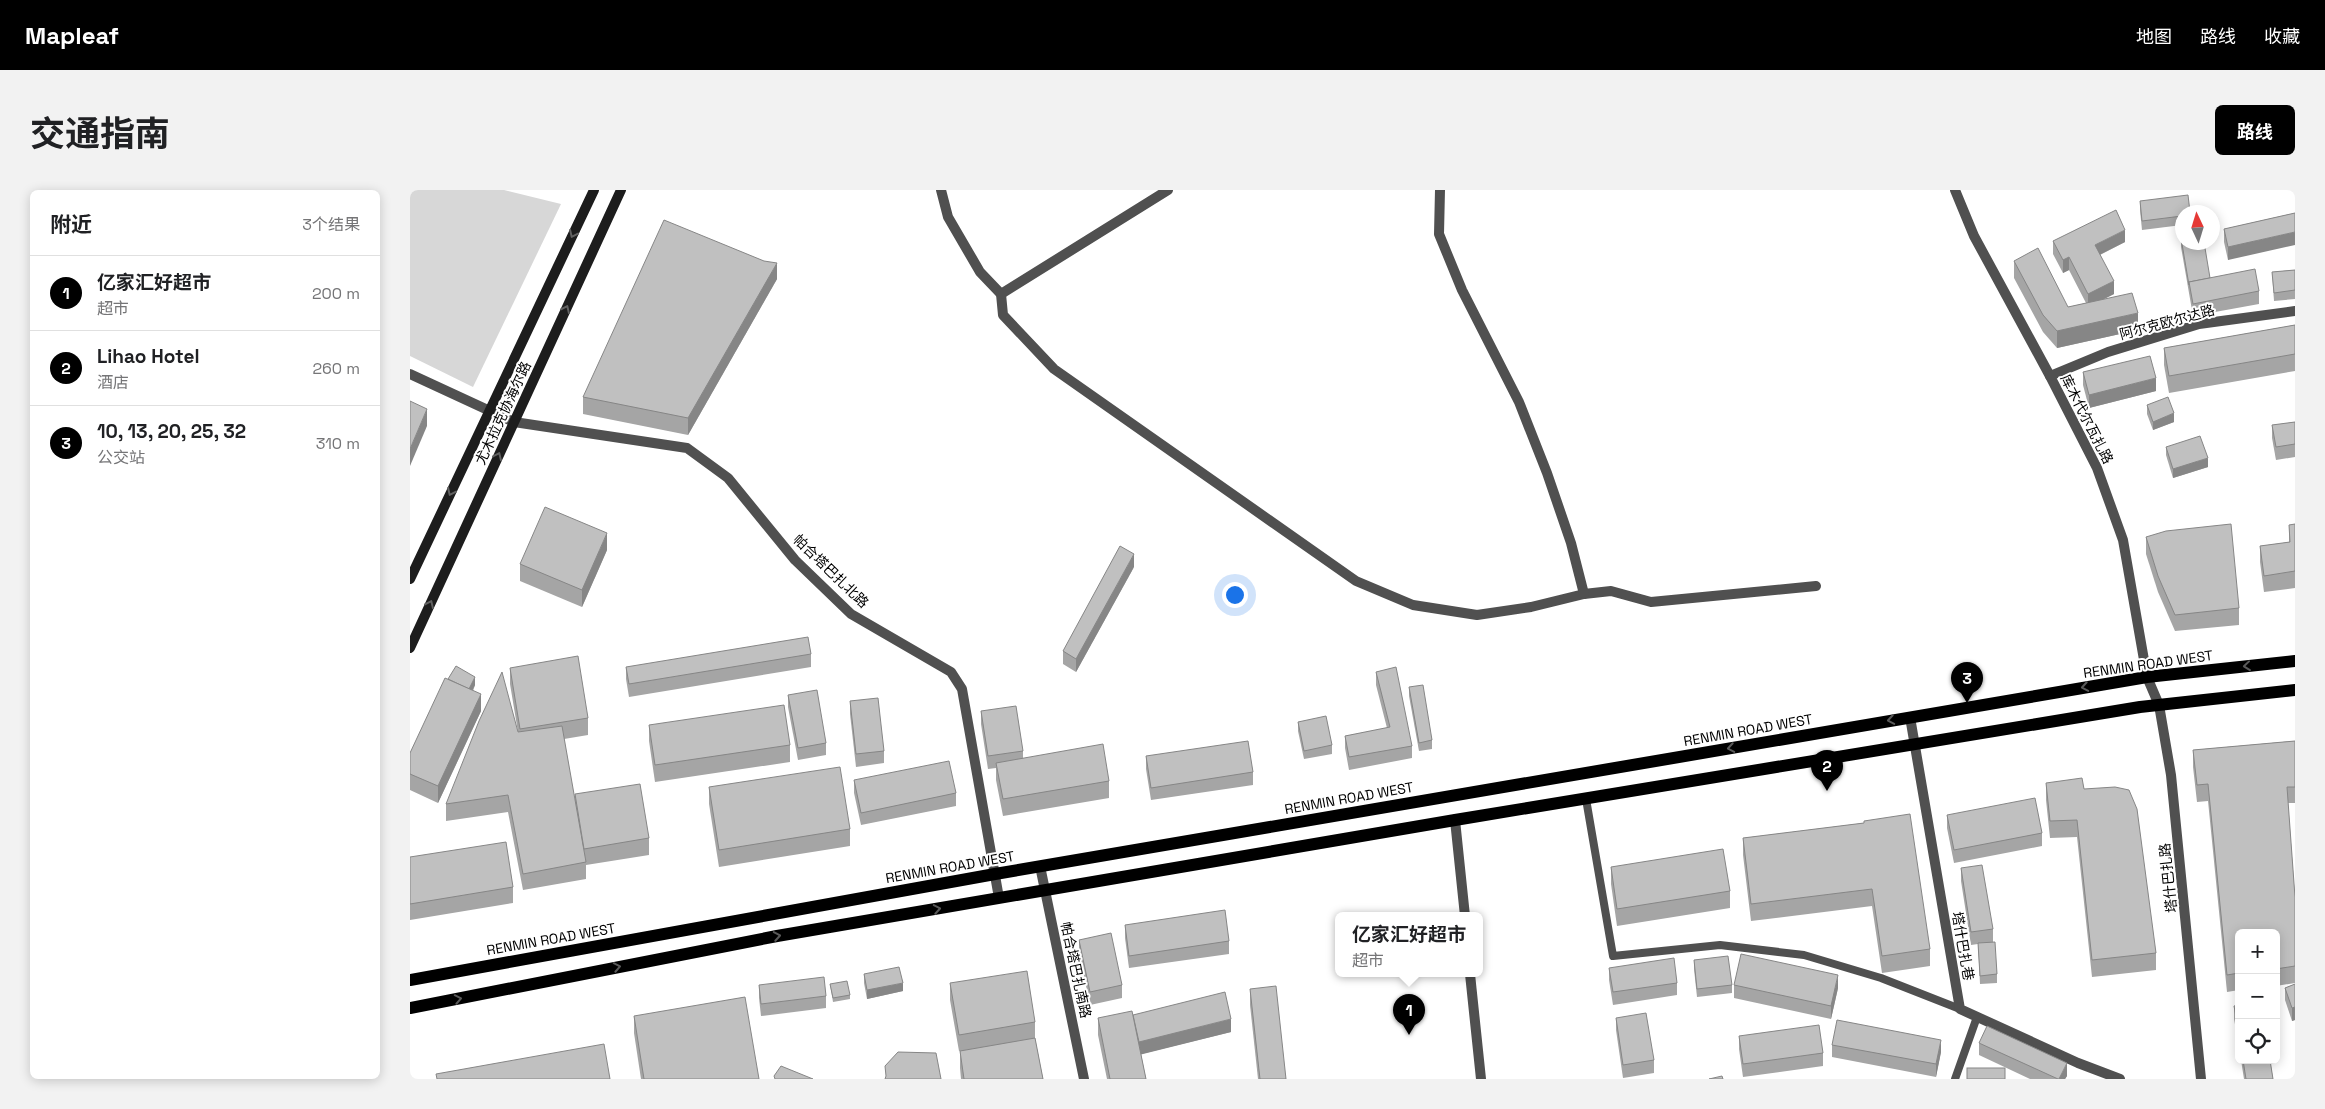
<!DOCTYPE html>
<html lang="zh">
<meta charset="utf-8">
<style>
body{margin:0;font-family:"Space Grotesk","Noto Sans SC",sans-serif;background:#f2f2f2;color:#202124}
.controls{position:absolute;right:15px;bottom:15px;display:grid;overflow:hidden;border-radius:8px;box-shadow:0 2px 12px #0003}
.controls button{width:45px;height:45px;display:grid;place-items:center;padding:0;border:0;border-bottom:1px solid #e0e0e0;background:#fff;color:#202124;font:25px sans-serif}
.compass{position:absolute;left:1765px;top:15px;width:45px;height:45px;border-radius:50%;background:#fff;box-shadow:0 2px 12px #0003;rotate:356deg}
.you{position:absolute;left:824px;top:404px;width:18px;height:18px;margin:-12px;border:4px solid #fff;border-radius:50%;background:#1a73e8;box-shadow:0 0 0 8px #1a73e833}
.badge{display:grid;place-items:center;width:32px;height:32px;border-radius:50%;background:#000;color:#fff;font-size:16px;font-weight:700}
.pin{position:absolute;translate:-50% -41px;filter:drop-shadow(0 1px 2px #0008)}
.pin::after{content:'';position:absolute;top:26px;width:18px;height:15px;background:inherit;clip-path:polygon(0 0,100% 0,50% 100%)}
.popup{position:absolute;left:925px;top:722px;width:148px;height:65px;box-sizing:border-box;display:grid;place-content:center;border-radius:8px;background:#fff;filter:drop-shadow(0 1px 4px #0005);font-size:16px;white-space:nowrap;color:#757577}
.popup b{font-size:19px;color:#202124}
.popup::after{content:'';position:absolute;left:50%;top:100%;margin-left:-10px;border:10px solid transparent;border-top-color:#fff}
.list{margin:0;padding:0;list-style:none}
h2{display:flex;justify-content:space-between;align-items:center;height:65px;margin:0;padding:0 20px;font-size:21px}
h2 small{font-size:16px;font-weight:400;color:#757577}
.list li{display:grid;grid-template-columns:32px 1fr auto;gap:15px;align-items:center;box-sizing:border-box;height:75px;padding:0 20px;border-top:1px solid #e0e0e0}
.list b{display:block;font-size:19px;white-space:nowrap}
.list p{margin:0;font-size:16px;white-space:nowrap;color:#757577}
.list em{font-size:16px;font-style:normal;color:#757577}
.icon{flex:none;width:28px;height:28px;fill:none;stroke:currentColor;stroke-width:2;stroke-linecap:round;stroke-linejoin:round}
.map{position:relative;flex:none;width:1885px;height:889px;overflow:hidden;border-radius:8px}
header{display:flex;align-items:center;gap:30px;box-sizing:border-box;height:70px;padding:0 25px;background:#000;color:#fff}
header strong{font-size:24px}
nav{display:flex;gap:28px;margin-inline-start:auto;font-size:18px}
.intro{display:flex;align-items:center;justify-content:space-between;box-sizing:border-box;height:120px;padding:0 30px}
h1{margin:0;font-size:35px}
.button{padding:12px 22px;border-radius:8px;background:#000;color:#fff;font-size:18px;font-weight:700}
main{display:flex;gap:30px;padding:0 30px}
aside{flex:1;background:#fff;border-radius:8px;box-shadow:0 2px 12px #0003}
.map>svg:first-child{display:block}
</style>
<header>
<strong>Mapleaf</strong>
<nav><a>地图</a><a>路线</a><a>收藏</a></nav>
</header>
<div class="intro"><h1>交通指南</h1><a class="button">路线</a></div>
<main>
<aside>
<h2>附近<small>3个结果</small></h2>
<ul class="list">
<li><span class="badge">1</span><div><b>亿家汇好超市</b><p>超市</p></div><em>200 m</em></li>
<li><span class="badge">2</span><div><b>Lihao Hotel</b><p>酒店</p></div><em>260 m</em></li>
<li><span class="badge">3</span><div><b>10, 13, 20, 25, 32</b><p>公交站</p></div><em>310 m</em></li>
</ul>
</aside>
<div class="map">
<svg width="1885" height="889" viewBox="0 0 1885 889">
<rect width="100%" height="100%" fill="#fff"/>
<polygon fill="#d7d7d7" points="0,0 94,0 151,14 63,197 0,166"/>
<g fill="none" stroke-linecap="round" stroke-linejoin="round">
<g stroke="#505050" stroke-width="8">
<polyline points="1176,609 1203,766 1310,755 1394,765 1471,788 1550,819"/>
<polyline points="1545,889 1567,827"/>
</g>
<g stroke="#505050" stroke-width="10">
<polyline points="531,0 538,27 570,82 591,104 593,125 644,179 946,391 1003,415 1067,425 1121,417 1174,404 1201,401 1241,412 1406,396"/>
<polyline points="1030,0 1029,44 1052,100 1109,212 1137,283 1161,353 1174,404"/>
<polyline points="1545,0 1564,46 1640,186 1687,278 1713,350 1737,487 1749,515 1761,585 1791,889"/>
<polyline points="591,104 758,0"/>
<polyline points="0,184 104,232 277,258 318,288 385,370 441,424 541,482 552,499 589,708"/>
<polyline points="1640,186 1698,162 1789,134 1885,121"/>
<polyline points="1500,527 1550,819 1668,873 1710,889"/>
<polyline points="1045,630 1055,726"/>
<polyline points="630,676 674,889"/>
<polyline points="1060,784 1071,889"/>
</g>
<g stroke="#1d1d1d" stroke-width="10">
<polyline points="0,389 184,0"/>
<polyline points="0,458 211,0"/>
</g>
<g stroke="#000" stroke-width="12">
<polyline points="0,790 585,684 1737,487 1885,471"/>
<polyline points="0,818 367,746 1045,630 1730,517 1885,500"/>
</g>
</g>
<g fill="#a5a5a5">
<polygon points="1730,11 1772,22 1772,35 1732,40 1730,20"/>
<polygon points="1885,23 1818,70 1814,52 1814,39"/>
<polygon points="1771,48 1800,88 1849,101 1849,114 1783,126 1771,57"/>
<polygon points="1643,51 1715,52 1690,65 1704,104 1694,109 1728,140 1647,158 1633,142 1604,88 1604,71 1658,117 1676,113 1659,80 1653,83 1643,64"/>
<polygon points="354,71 367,89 278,245 173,224 173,207"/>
<polygon points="1885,80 1885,109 1864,111 1862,82"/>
<polygon points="1885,135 1885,181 1759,203 1754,175 1754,158"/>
<polygon points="1673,182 1746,201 1679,218 1673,195"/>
<polygon points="1737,215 1764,232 1743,240 1737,224"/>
<polygon points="1885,232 1885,267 1866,270 1862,248 1862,235"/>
<polygon points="1756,257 1798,277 1763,288 1756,265"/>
<polygon points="1885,334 1885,398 1854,402 1850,372 1850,356 1879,352 1879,335"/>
<polygon points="1736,347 1829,418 1829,435 1765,441 1748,402 1736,364"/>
<polygon points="197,360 172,417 110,391 110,374"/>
<polygon points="724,377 666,482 653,474 653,461"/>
<polygon points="401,464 401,477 219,507 216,489 216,477"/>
<polygon points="100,478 178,528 178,545 154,549 165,614 165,604 239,648 239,665 176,675 176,689 113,700 98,622 36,631 36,614 108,542 100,494"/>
<polygon points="966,482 1002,556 1002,568 939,580 935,558 935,546 977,538 966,495"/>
<polygon points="38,489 65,495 63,501 71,521 28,613 0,600 0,563"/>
<polygon points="999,497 1022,550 1022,559 1009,561 999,506"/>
<polygon points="378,505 416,553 416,565 388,570 378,517"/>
<polygon points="440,511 474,561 474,573 446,577 440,524"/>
<polygon points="571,521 613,561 613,568 699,591 699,608 593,626 586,590 586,578 578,579 571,534"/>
<polygon points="888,532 922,555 922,564 894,569 888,541"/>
<polygon points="239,535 380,555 380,572 245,592 239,551"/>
<polygon points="1885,551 1885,613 1878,613 1885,707 1885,793 1866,796 1866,743 1829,743 1829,800 1817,802 1798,611 1787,612 1783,577 1783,560"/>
<polygon points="736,566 843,582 843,595 741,610 736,579"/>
<polygon points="444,590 546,603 546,616 451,635 444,603"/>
<polygon points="1636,593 1674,599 1746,763 1746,780 1682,787 1667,647 1640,648 1636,610"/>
<polygon points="299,597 440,639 440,656 309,677 299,614"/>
<polygon points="1537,625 1632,643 1632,656 1544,673 1537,638"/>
<polygon points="1454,633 1520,759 1520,776 1472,783 1462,716 1341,731 1333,665 1333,648"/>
<polygon points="0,667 103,697 103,713 0,730"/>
<polygon points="1201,677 1320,701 1320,718 1207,736 1201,694"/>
<polygon points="1551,678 1583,739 1583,751 1587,784 1587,793 1570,794 1568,754 1561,755 1551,691"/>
<polygon points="715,735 819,751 819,764 719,778 715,748"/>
<polygon points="669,750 712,795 712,808 680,815 669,762"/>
<polygon points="1284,770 1322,795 1322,803 1287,807 1284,779"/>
<polygon points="1199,778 1267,793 1267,805 1203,815 1199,790"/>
<polygon points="454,784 493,801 457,809 454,793"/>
<polygon points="540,793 625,832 625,848 633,889 551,889 550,878 550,861 549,861 540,810"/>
<polygon points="420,794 440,805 440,809 423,812"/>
<polygon points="1885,794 1885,830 1882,831 1875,810 1875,798"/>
<polygon points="349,795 416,806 416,818 351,826 349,808"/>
<polygon points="1324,795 1428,798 1421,829 1324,808"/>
<polygon points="840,799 876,889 848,889 840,815"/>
<polygon points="1829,815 1829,856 1824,829 1824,816"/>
<polygon points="723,825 821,842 731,864 736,889 697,889 688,845 688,828"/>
<polygon points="224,826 349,889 231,889 224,843"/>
<polygon points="1206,828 1244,870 1244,883 1213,888 1206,840"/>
<polygon points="1329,846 1413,863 1413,876 1333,887 1329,859"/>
<polygon points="1569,853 1657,886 1655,889 1620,889 1569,865"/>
<polygon points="1422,855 1531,862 1526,887 1422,867"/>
<polygon points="1831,870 1860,870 1863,889 1834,889"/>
</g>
<g fill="#868686">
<polygon points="1715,40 1715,52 1685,67 1685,55"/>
<polygon points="1885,42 1885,55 1818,70 1818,57"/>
<polygon points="1659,67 1659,80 1653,83 1653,70"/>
<polygon points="367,73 367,89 278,245 278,228"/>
<polygon points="1704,91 1704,104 1678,117 1678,104"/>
<polygon points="1728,123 1728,140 1647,158 1647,141"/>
<polygon points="1746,188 1746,201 1679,218 1679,205"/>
<polygon points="17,219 17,236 0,276 0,259"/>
<polygon points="1764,223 1764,232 1743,240 1743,232"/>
<polygon points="1798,268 1798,277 1763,288 1763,279"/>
<polygon points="197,343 197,360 172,417 172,400"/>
<polygon points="724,364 724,377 666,482 666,469"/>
<polygon points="65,487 65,495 55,514 55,505"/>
<polygon points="71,504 71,521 28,613 28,596"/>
<polygon points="1428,785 1428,798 1421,829 1421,816"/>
<polygon points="493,793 493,801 457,809 457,800"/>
<polygon points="1885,817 1885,830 1882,831 1882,818"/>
<polygon points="821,829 821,842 729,865 729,852"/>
<polygon points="1531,850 1531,862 1526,887 1526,874"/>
<polygon points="1657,873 1657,886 1655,889 1649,889"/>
</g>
<g fill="#c0c0c0" stroke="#868686">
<polygon points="1778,5 1780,22 1772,22 1772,26 1732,31 1730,11"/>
<polygon points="1706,20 1715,40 1685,55 1704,91 1678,104 1659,67 1653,70 1643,51"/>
<polygon points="1885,23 1885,42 1818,57 1814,39"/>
<polygon points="254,30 354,71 367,73 278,228 173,207"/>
<polygon points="1771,48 1772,48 1772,52 1794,52 1800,88 1779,92 1779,95"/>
<polygon points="1628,58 1658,117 1722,103 1728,123 1647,141 1633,125 1604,71"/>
<polygon points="1845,79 1849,101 1783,114 1779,92"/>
<polygon points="1885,80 1885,100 1864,103 1862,82"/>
<polygon points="1885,135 1885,164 1759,186 1754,158"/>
<polygon points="1740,166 1746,188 1679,205 1673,182"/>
<polygon points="1758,207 1764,223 1743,232 1737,215"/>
<polygon points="0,211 17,219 0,259"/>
<polygon points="1885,232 1885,254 1866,257 1862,235"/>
<polygon points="1790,246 1798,268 1763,279 1756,257"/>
<polygon points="135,317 197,343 172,400 110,374"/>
<polygon points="1821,334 1829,418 1765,425 1748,386 1736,347 1756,341"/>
<polygon points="1885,334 1885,381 1854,386 1850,356 1880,352 1879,335"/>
<polygon points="710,356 724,364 666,469 653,461"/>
<polygon points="398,447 401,464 219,494 216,477"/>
<polygon points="168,466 178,528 110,539 100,478"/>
<polygon points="46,476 65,487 59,499 38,489"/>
<polygon points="986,477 1002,556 939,567 935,546 980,537 966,482"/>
<polygon points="92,482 108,542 152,536 176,672 113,684 98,605 36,614 69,531"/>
<polygon points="35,488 71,504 28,596 0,584 0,563"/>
<polygon points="1013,495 1022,550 1009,553 999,497"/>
<polygon points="407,500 416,553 388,558 378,505"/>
<polygon points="468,508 474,561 446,564 440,511"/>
<polygon points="374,515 380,555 245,575 239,535"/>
<polygon points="606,516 613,561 578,566 571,521"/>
<polygon points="916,526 922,555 894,561 888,532"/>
<polygon points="838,551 843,582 741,598 736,566"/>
<polygon points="1885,551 1885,597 1877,597 1885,707 1885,776 1866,779 1866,743 1829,743 1829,783 1817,785 1798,594 1787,595 1783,560"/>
<polygon points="693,554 699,591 593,609 586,573"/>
<polygon points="539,571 546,603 451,623 444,590"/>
<polygon points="430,577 440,639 309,660 299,597"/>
<polygon points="1672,588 1674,599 1705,597 1719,600 1727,619 1746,763 1682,770 1667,630 1640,631 1636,593"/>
<polygon points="230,594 239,648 174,659 165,604"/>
<polygon points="1625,608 1632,643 1544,660 1537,625"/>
<polygon points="1500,624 1520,759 1472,766 1462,699 1341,714 1333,648 1454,633 1454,631"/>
<polygon points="96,652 103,697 0,714 0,667"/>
<polygon points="1313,659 1320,701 1207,719 1201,677"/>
<polygon points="1572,675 1583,739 1561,742 1551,678"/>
<polygon points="815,720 819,751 719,766 715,735"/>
<polygon points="701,743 712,795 680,802 669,750"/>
<polygon points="1585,752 1587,784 1570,786 1568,753"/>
<polygon points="1331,764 1428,785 1421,816 1324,795"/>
<polygon points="1318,766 1322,795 1287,799 1284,770"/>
<polygon points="1264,768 1267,793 1203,802 1199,778"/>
<polygon points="489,777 493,793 457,800 454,784"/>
<polygon points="617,781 625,832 549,845 540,793"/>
<polygon points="414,787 416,806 351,814 349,795"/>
<polygon points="437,791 440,805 423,808 420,794"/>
<polygon points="1885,794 1885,817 1882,818 1875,798"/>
<polygon points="866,796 876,889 850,889 840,799"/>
<polygon points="815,802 821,829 729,852 723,825"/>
<polygon points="335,807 349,889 234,889 224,826"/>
<polygon points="1829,815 1829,843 1824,816"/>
<polygon points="722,821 736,889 700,889 688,828"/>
<polygon points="1236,823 1244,870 1213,875 1206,828"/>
<polygon points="1427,830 1531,850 1526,874 1422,855"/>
<polygon points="1409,835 1413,863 1333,874 1329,846"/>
<polygon points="1577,836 1657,873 1649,889 1648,889 1569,853"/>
<polygon points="625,848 633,889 554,889 550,861"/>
<polygon points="194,854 200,889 27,889 26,884"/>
<polygon points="488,862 526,863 531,889 475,889 476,886 475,876"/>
<polygon points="1833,870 1860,870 1863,889 1836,889"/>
<polygon points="371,876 403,889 365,889 364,886"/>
<rect x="1557" y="878" width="38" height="11"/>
<polygon points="1312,886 1313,889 1299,889"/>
</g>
<defs><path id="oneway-chevron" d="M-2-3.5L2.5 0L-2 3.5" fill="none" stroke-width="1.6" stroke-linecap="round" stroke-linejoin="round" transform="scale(1.25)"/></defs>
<g stroke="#616161">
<use href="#oneway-chevron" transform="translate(163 44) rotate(115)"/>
<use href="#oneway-chevron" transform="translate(156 119) rotate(-65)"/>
<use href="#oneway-chevron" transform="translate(88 266) rotate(-65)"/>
<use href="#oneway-chevron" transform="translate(41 302) rotate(115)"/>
<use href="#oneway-chevron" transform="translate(20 414) rotate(-65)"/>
</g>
<g stroke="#595959">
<use href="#oneway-chevron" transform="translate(1837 476) rotate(174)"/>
<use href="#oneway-chevron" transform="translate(1675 497) rotate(170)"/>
<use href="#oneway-chevron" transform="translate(1481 530) rotate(170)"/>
<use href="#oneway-chevron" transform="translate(1321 558) rotate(170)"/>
<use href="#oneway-chevron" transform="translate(527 719) rotate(-10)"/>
<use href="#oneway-chevron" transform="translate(367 746) rotate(-10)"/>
<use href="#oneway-chevron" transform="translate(207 777) rotate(-11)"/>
<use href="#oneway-chevron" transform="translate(48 809) rotate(-11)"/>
</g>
<g text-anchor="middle" stroke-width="4" stroke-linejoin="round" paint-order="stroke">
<g font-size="14" fill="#000" stroke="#fff">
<text transform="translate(1757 132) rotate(-15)" y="5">阿尔克欧尔达路</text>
<text transform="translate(93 223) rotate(-65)" y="5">尤木拉克协海尔路</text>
<text transform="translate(1677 229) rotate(63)" y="5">库木代尔瓦扎路</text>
<text transform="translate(421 381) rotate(44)" y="5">帕合塔巴扎北路</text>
<text transform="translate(1738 474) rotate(-8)" y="5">RENMIN ROAD WEST</text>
<text transform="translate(1338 540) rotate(-10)" y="5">RENMIN ROAD WEST</text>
<text transform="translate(939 608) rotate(-10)" y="5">RENMIN ROAD WEST</text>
<text transform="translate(540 677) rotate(-10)" y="5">RENMIN ROAD WEST</text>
<text transform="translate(1758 688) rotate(-96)" y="5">塔什巴扎路</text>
<text transform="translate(141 749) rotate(-10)" y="5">RENMIN ROAD WEST</text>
<text transform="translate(1553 756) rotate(80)" y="5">塔什巴扎巷</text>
<text transform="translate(666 780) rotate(78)" y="5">帕合塔巴扎南路</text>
</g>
</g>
</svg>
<div class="controls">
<button>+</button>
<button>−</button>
<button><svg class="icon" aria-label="locate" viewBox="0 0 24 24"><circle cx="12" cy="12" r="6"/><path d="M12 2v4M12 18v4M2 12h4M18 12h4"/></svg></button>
</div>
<svg class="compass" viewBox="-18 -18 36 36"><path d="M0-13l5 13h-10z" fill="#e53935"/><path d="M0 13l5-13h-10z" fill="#757577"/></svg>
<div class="you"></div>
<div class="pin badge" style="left:999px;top:845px">1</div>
<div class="popup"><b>亿家汇好超市</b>超市</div>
<div class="pin badge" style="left:1417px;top:601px">2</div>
<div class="pin badge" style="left:1557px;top:513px">3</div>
</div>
</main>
